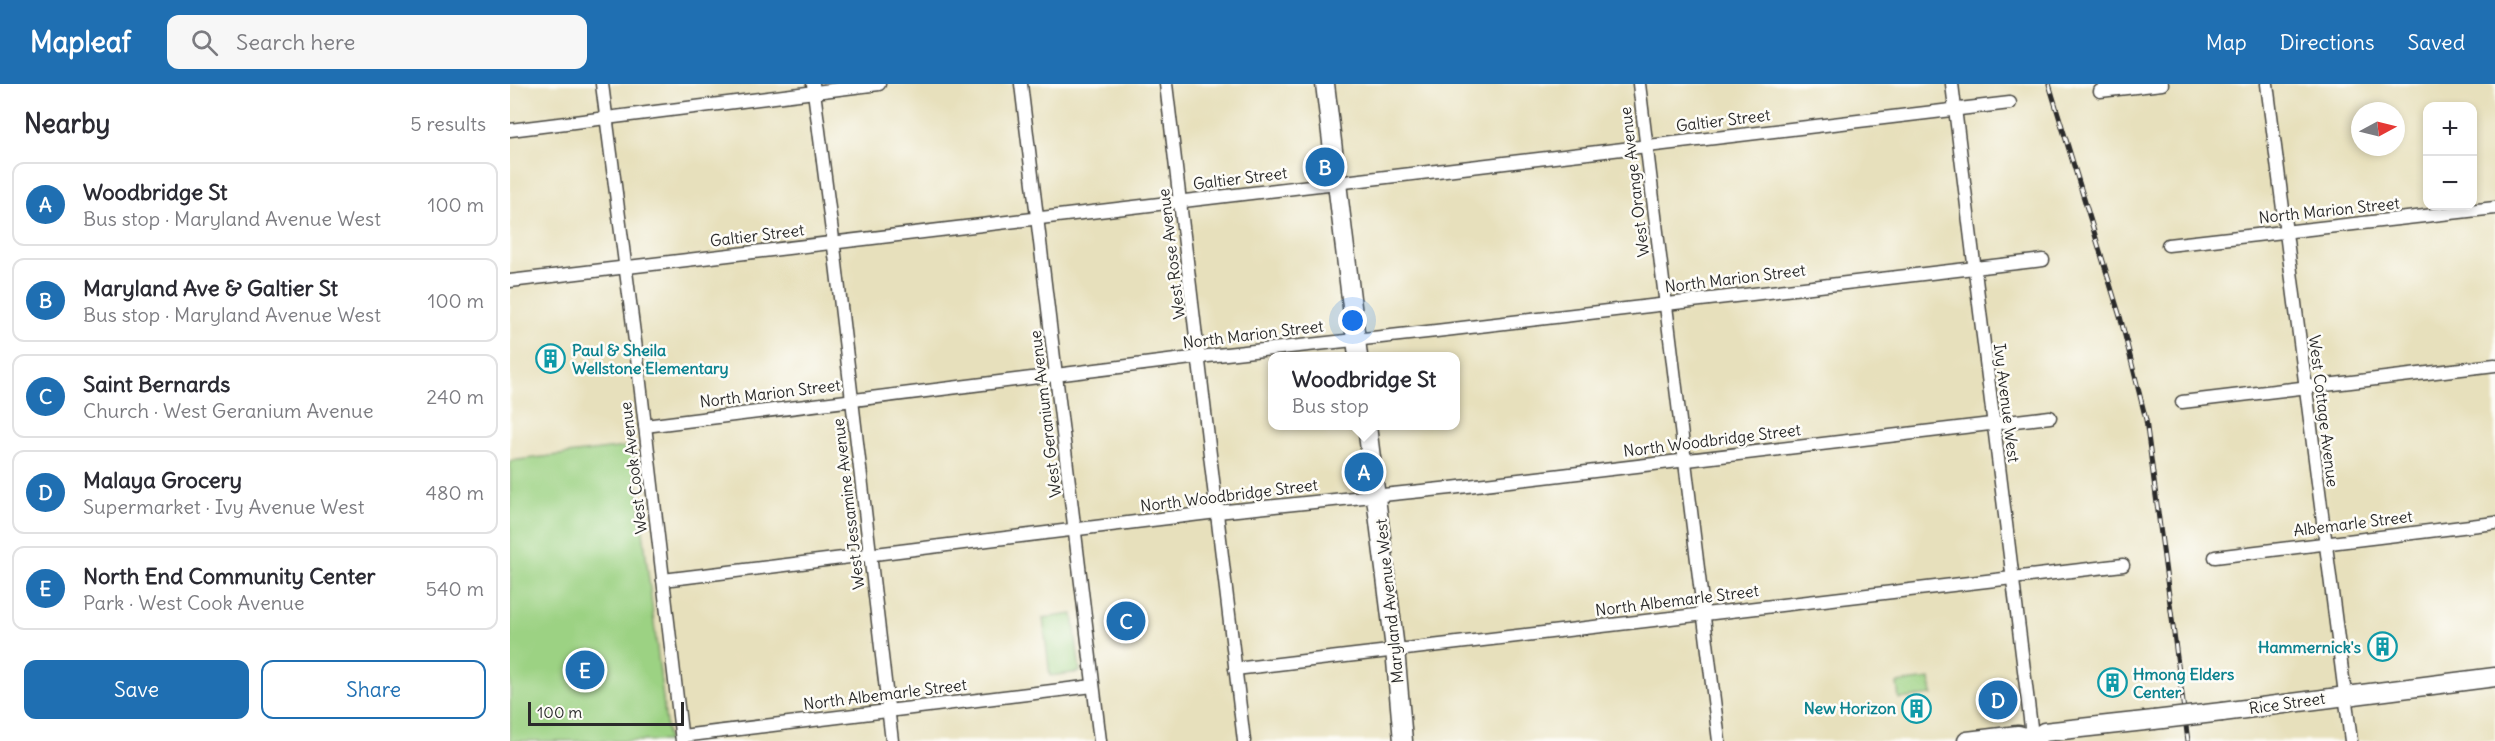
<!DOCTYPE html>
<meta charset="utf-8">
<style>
body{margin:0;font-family:Delius,sans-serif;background:#f7f7f7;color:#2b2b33}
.controls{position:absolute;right:18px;top:18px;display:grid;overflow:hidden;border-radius:12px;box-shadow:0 3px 9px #0003}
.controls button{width:54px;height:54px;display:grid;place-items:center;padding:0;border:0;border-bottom:2px solid #e1e1e2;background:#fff;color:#2b2b33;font:30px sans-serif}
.compass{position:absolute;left:1841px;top:18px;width:54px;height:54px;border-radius:50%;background:#fff;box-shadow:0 3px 9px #0003;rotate:83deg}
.scale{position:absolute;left:18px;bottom:15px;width:156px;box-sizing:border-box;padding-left:6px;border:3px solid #2b2b2b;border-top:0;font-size:16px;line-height:21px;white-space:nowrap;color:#2b2b2b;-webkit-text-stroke:4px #fdfcf7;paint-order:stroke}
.you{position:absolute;left:843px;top:237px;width:21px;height:21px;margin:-15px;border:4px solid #fff;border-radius:50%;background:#1a73e8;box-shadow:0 0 0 9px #1a73e833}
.badge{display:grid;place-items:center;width:39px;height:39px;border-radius:50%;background:#1f6fb2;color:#fff;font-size:20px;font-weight:700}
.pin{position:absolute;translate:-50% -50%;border:3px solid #fff;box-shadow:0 2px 6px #0006}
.popup{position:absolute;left:758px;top:268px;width:192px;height:78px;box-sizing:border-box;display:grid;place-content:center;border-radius:12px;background:#fff;filter:drop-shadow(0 2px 4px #0005);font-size:20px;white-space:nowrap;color:#7c7c81}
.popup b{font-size:22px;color:#2b2b33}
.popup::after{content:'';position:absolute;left:50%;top:100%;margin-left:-12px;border:12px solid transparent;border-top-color:#fff}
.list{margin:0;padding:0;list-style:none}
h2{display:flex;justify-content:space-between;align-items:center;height:78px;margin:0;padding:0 24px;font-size:26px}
h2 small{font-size:20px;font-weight:400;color:#7c7c81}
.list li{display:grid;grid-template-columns:39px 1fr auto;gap:18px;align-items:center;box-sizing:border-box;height:84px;margin:0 12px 12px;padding:0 12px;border:2px solid #e1e1e2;border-radius:12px}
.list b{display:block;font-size:22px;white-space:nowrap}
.list p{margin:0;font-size:20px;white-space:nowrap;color:#7c7c81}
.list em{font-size:20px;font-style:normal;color:#7c7c81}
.actions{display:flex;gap:12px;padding:18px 24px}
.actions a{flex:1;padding:14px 0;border:2px solid #1f6fb2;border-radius:12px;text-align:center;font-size:21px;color:#1f6fb2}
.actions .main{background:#1f6fb2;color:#fff}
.icon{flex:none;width:33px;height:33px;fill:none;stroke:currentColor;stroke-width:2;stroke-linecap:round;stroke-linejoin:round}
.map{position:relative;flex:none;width:1985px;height:657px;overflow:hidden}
header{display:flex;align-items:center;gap:36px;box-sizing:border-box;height:84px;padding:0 30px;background:#1f6fb2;color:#fff}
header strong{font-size:28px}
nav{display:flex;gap:33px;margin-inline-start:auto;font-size:21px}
.search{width:420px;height:54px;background:#f7f7f7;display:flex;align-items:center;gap:15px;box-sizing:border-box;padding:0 21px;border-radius:12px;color:#7c7c81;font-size:22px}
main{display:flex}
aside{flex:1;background:#fff}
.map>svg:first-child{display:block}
</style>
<header>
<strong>Mapleaf</strong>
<div class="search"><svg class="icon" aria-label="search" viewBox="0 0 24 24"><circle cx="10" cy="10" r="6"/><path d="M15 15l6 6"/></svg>Search here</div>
<nav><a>Map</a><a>Directions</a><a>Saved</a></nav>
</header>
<main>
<aside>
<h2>Nearby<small>5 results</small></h2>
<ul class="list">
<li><span class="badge">A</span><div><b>Woodbridge St</b><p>Bus stop · Maryland Avenue West</p></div><em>100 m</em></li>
<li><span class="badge">B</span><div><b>Maryland Ave &amp; Galtier St</b><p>Bus stop · Maryland Avenue West</p></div><em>100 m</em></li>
<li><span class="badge">C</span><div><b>Saint Bernards</b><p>Church · West Geranium Avenue</p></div><em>240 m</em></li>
<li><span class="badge">D</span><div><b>Malaya Grocery</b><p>Supermarket · Ivy Avenue West</p></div><em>480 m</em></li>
<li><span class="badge">E</span><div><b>North End Community Center</b><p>Park · West Cook Avenue</p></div><em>540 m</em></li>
</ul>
<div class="actions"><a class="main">Save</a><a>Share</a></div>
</aside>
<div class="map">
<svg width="1985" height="657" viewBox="0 0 1985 657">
<rect width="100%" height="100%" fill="#fdfcf7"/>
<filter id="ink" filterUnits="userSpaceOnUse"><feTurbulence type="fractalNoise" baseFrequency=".0167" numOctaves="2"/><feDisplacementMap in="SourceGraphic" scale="12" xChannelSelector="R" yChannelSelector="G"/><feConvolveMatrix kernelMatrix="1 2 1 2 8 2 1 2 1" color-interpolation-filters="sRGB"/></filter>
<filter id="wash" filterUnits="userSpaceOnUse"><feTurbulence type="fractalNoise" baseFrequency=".008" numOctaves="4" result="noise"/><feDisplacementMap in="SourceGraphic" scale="24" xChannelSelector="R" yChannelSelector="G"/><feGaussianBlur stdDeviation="1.35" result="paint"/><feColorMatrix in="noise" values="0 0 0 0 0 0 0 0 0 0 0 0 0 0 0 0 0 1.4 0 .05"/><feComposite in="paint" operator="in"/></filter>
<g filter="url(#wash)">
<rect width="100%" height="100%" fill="#e7e0bc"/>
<g fill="#9cd283" stroke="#647e57" stroke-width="1.5">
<polygon points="123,362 158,657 0,657 0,377"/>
<polygon points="563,530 570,588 540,592 533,534"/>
<polygon points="1420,595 1422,611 1389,615 1387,599"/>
</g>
</g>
<g filter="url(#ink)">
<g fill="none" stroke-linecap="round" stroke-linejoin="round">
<defs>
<g id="street">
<polyline points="92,0 126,265 172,657"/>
<polyline points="303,0 325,171 382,657"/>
<polyline points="511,0 590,657"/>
<polyline points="656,0 734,657"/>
<polyline points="1129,0 1209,657"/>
<polyline points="1442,0 1521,643"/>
<polyline points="1757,0 1841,657"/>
<polyline points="1590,7 1652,0"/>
<polyline points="0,46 369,0"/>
<polyline points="1658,161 1985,124"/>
<polyline points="0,197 1500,19"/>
<polyline points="1672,318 1985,281"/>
<polyline points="135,342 698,272 926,247 1533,176"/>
<polyline points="1705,473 1985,439"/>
<polyline points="153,496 707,428 941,404 1540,333"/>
<polyline points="725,585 1613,481"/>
<polyline points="172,652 583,602"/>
</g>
<g id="secondary">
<polyline points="815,0 848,272"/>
<polyline points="857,342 885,565 893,657"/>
<polyline points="1712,628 1985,593"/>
<polyline points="1457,657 1508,651 1523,655 1534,648 1644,636"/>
</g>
</defs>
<use href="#street" stroke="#474641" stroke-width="15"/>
<use href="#secondary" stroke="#474641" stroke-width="21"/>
<use href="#street" stroke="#fff" stroke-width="12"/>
<use href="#secondary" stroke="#fff" stroke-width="18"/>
<defs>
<polyline id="rail" points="1539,0 1611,236 1636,336 1678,657"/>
</defs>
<use href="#rail" stroke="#2b2b2b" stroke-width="5"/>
<use href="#rail" stroke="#fdfcf7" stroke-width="3" stroke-dasharray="9" stroke-linecap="butt"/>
<defs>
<polyline id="secondary-bridge" points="1644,636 1712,628"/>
</defs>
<use href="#secondary-bridge" stroke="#474641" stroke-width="21" stroke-linecap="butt"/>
<use href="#secondary-bridge" stroke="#fff" stroke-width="18"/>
</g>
</g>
<defs>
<symbol id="building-ring" viewBox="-11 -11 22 22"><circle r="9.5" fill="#fdfcf7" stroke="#0f9aa8" stroke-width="1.5"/><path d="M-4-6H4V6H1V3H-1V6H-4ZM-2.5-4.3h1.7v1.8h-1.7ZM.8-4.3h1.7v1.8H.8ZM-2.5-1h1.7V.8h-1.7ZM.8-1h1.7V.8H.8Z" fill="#0f9aa8"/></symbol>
</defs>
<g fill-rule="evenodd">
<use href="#building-ring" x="24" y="258" width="33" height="33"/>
<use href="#building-ring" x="1856" y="546" width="33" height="33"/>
<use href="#building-ring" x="1586" y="582" width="33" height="33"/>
<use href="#building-ring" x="1390" y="608" width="33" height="33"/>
</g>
<g text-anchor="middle" stroke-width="5" stroke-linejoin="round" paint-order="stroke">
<g font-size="16" fill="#2b2b2b" stroke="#fdfcf7">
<text transform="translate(1213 36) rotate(-7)" y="6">Galtier Street</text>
<text transform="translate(730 94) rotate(-7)" y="6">Galtier Street</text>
<text transform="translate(1124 98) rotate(-97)" y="6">West Orange Avenue</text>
<text transform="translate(1819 126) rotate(-6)" y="6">North Marion Street</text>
<text transform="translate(247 151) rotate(-7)" y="6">Galtier Street</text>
<text transform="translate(661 170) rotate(-97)" y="6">West Rose Avenue</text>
<text transform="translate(1225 194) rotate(-7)" y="6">North Marion Street</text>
<text transform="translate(743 250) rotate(-7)" y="6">North Marion Street</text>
<text transform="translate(260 309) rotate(-7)" y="6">North Marion Street</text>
<text transform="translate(1497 319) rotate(83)" y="6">Ivy Avenue West</text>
<text transform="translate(1814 327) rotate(83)" y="6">West Cottage Avenue</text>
<text transform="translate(535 330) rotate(-97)" y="6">West Geranium Avenue</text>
<text transform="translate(1202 356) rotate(-7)" y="6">North Woodbridge Street</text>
<text transform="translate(123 384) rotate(-97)" y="6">West Cook Avenue</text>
<text transform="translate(719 411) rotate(-7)" y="6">North Woodbridge Street</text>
<text transform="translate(338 420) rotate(-97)" y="6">West Jessamine Avenue</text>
<text transform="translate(1843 439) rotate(-7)" y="6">Albemarle Street</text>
<text transform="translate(1167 516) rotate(-7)" y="6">North Albemarle Street</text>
<text transform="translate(879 517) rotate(-96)" y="6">Maryland Avenue West</text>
<text transform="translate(375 610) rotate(-7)" y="6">North Albemarle Street</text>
<text transform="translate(1777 619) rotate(-8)" y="6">Rice Street</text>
</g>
<g font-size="16" font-weight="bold" fill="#0d838f" stroke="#fdfcf7" text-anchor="start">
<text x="62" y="272">Paul &amp; Sheila<tspan x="62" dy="18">Wellstone Elementary</tspan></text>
<text x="1851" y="569" text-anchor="end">Hammernick's</text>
<text x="1623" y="596">Hmong Elders<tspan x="1623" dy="18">Center</tspan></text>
<text x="1386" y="630" text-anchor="end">New Horizon</text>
</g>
</g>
</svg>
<div class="controls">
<button>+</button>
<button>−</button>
</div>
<svg class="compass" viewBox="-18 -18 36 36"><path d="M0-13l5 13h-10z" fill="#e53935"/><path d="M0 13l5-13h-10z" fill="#7c7c81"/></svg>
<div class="scale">100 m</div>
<div class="you"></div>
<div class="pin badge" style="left:854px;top:388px">A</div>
<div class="popup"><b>Woodbridge St</b>Bus stop</div>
<div class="pin badge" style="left:815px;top:83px">B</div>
<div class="pin badge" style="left:616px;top:537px">C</div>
<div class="pin badge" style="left:1488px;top:616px">D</div>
<div class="pin badge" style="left:75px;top:586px">E</div>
</div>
</main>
